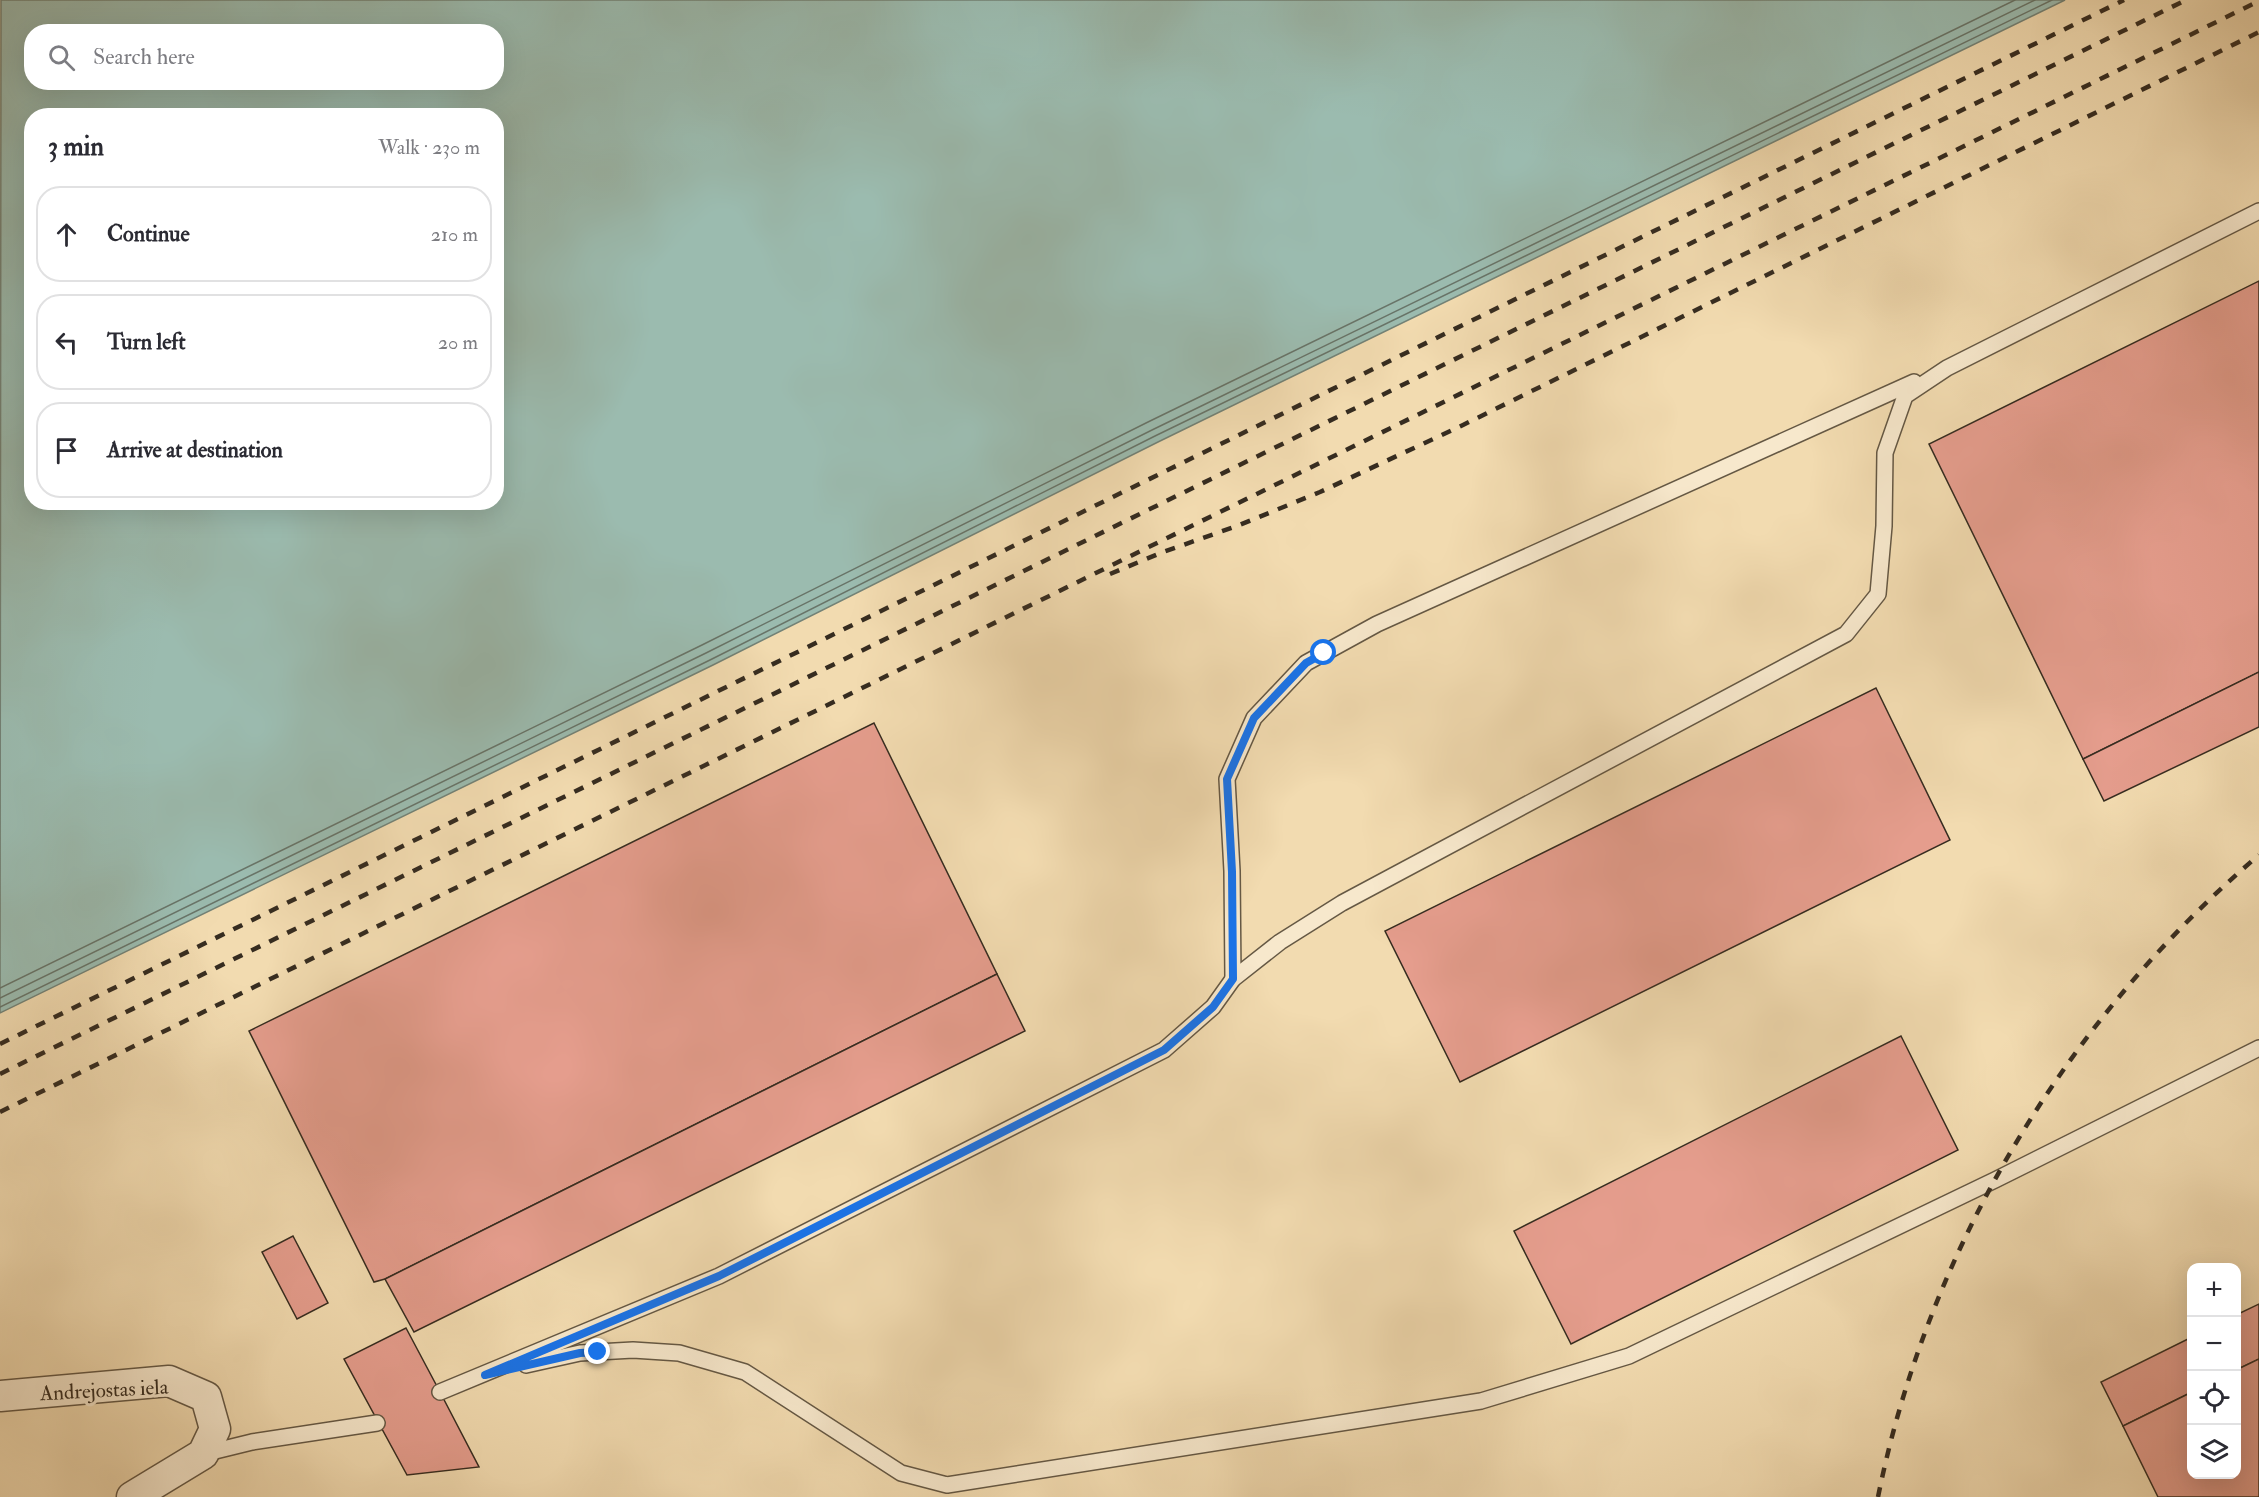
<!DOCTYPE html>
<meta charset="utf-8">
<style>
body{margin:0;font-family:"IM FELL Double Pica",serif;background:#f7f7f7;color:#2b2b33}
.controls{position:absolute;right:18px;bottom:18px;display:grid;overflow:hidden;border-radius:12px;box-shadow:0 6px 24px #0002}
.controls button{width:54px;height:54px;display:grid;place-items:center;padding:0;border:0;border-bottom:2px solid #e1e1e2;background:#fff;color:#2b2b33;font:30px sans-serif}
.stop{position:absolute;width:18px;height:18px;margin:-14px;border:4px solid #1a73e8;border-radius:50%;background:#fff}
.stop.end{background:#1a73e8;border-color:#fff;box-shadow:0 2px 6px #0008}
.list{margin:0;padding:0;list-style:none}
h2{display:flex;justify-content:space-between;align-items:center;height:78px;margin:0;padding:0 24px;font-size:26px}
h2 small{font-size:20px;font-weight:400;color:#7c7c81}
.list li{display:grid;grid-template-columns:39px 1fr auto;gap:18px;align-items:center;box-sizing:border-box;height:96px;margin:0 12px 12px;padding:0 12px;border:2px solid #e1e1e2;border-radius:24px}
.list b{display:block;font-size:22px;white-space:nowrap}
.list em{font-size:20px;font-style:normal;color:#7c7c81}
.icon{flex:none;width:33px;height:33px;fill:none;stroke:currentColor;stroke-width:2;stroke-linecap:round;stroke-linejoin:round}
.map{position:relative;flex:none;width:2259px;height:1497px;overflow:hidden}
.search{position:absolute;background:#fff;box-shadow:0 6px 24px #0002;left:24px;top:24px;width:480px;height:66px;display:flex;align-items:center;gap:15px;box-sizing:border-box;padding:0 21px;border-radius:24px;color:#7c7c81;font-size:22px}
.panel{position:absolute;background:#fff;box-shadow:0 6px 24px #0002;left:24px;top:108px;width:480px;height:402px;border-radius:24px}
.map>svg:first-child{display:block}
</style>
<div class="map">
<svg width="2259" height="1497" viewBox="0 0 2259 1497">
<rect width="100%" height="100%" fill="#f2dbb0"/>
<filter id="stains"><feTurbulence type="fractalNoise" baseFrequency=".00333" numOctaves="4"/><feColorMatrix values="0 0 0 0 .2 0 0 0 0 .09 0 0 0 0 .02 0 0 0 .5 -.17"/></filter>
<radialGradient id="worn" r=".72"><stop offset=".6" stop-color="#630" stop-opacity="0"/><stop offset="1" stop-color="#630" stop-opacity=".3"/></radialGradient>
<path fill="#9bbbaf" stroke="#738276" stroke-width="1.5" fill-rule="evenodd" d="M 1,0 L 2065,0 L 1158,442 L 713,665 L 0,1013 ZM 32,32 L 496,32 L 496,82 L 32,82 ZM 32,116 L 496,116 L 496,502 L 32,502 Z"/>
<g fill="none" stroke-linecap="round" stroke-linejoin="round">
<g stroke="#687468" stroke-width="1.5">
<polyline points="0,988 702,645 1148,422 2015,0"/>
<polyline points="0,998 706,653 1152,430 2035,0"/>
<polyline points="0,1007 710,660 1155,436 2052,0"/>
</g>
</g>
<g fill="#e59d8d" stroke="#362c20" stroke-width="1.5">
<polygon points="2259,281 2259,672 2083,759 1929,444"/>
<polygon points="2259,672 2259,727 2104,801 2083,759"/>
<polygon points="1876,688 1950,840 1460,1082 1385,931"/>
<polygon points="874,723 997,974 385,1279 374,1282 249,1031"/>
<polygon points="997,974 1025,1031 414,1332 385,1279"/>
<polygon points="1901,1036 1958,1150 1571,1344 1514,1231"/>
<polygon points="293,1236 328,1303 297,1319 262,1252"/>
<polygon points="2259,1304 2259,1359 2236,1370 2236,1315"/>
<polygon points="406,1328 440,1392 479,1467 407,1475 344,1359"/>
<polygon points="2192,1337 2192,1392 2123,1426 2101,1382"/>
<polygon points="2259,1359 2259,1497 2158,1497 2123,1426 2192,1392 2192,1474 2236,1474 2236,1370"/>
</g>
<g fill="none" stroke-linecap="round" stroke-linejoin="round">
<defs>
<g id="service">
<polyline points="1233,979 1232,871 1227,779 1254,718 1306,663 1377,624 1914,382"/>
<polyline points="526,1365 580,1353 633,1350 679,1353 745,1372 901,1473 947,1485 1481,1401 1629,1356 1995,1180 2259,1048"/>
<polyline points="440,1392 719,1276 1164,1050 1213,1007 1233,979 1280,942 1342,903 1846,634 1878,594 1884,526 1885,453 1905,396 1947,368 2259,211"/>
<polyline points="203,1454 252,1442 377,1423"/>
</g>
<polyline id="minor" points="0,1396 169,1381 206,1397 215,1429 203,1454 132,1497"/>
</defs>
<use href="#service" stroke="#655844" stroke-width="18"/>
<use href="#minor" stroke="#655844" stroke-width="33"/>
<use href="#service" stroke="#f7e8cc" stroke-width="15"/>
<use href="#minor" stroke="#f7e8cc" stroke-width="30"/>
<g stroke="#362c20" stroke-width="4.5" stroke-dasharray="10 10" stroke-linecap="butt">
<polyline points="1110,574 1163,552 1237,526 1320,492 1463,425 2259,32"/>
<polyline points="0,1044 2124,0"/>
<polyline points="0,1074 2186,0"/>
<polyline points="0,1112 2259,1"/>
<path d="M 1878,1497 C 1928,1249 2067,1018 2259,855"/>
</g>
</g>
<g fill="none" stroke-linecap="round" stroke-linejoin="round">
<polyline stroke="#1a73e8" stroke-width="8" points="598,1352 580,1353 485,1375 719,1276 1164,1050 1213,1007 1233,979 1232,872 1227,779 1254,718 1306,663 1324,653"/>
</g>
<g text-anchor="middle" stroke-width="6" stroke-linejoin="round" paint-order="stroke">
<g font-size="21" fill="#362c20" stroke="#f7e8cc">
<text transform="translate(104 1390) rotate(-3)" y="7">Andrejostas iela</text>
</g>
</g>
<rect width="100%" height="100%" filter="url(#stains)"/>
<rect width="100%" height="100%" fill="url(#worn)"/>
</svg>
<div class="controls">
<button>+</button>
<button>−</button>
<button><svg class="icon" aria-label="locate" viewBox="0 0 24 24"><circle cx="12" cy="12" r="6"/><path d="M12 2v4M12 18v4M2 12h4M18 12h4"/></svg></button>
<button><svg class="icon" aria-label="layers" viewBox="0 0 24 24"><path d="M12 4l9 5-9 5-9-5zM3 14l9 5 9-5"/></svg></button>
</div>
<div class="stop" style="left:1324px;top:653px"></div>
<div class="stop end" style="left:598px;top:1352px"></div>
<div class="search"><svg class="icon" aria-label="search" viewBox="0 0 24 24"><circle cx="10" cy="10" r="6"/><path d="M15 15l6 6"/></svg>Search here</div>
<section class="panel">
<h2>3 min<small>Walk · 230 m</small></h2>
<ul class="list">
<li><svg class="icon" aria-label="ahead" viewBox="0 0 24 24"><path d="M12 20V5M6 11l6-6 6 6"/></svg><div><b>Continue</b></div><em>210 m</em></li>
<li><svg class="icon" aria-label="left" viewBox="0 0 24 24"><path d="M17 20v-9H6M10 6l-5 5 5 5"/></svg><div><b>Turn left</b></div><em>20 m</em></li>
<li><svg class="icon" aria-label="arrive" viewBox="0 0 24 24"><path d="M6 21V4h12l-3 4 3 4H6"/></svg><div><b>Arrive at destination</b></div></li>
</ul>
</section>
</div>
